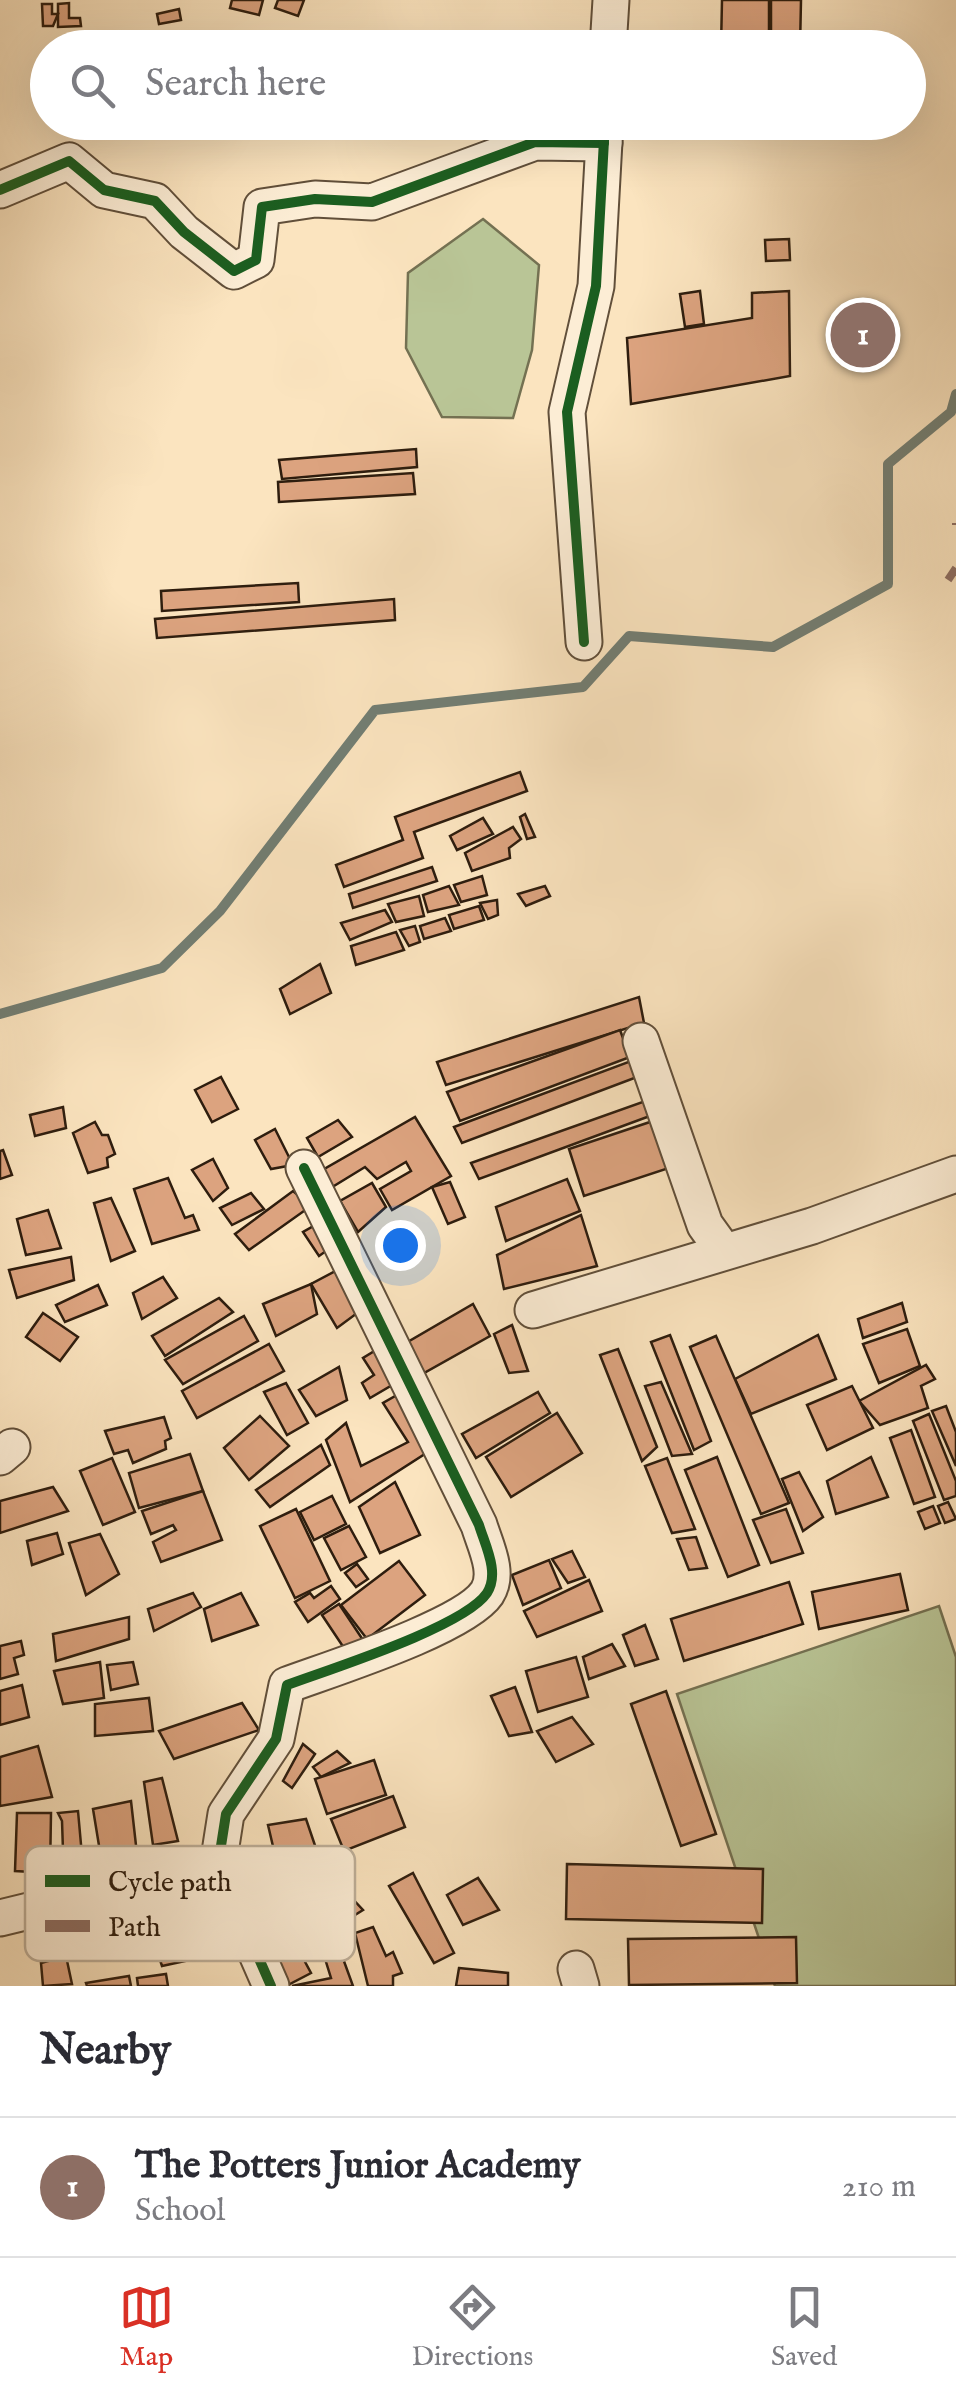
<!DOCTYPE html>
<style>
body{margin:0;font-family:"IM FELL English",serif;background:#f2f2f3;color:#2b2b33}
.you{position:absolute;left:400px;top:1245px;width:35px;height:35px;margin:-25px;border:8px solid #fff;border-radius:50%;background:#1a73e8;box-shadow:0 0 0 15px #1a73e833}
.badge{display:grid;place-items:center;width:65px;height:65px;border-radius:50%;background:#d93025;color:#fff;font-size:32px;font-weight:700}
.pin{position:absolute;translate:-50% -50%;border:5px solid #fff;box-shadow:0 2px 10px #0006}
.list{margin:0;padding:0;list-style:none}
h2{display:flex;justify-content:space-between;align-items:center;height:130px;margin:0;padding:0 40px;font-size:42px}
h2 small{font-size:32px;font-weight:400;color:#7c7c81}
.list li{display:grid;grid-template-columns:65px 1fr auto;gap:30px;align-items:center;box-sizing:border-box;height:140px;padding:0 40px;border-top:2px solid #e1e1e2}
.list b{display:block;font-size:38px;white-space:nowrap}
.list p{margin:0;font-size:32px;white-space:nowrap;color:#7c7c81}
.list em{font-size:32px;font-style:normal;color:#7c7c81}
.icon{flex:none;width:55px;height:55px;fill:none;stroke:currentColor;stroke-width:2;stroke-linecap:round;stroke-linejoin:round}
.map{position:relative;flex:none;width:956px;height:1986px;overflow:hidden}
.search{position:absolute;background:#fff;box-shadow:0 10px 40px #0002;left:30px;right:30px;top:30px;height:110px;display:flex;align-items:center;gap:25px;box-sizing:border-box;padding:0 35px;border-radius:55px;color:#7c7c81;font-size:38px}
.sheet{height:270px;background:#fff}
nav{display:flex;justify-content:space-around;align-items:center;box-sizing:border-box;height:140px;border-top:2px solid #e1e1e2;background:#fff;font-size:28px;color:#7c7c81}
nav a{display:grid;justify-items:center;gap:5px}
nav .on{color:#d93025}
.map>svg:first-child{display:block}
</style>
<div class="map">
<svg width="956" height="1986" viewBox="0 0 956 1986">
<rect width="100%" height="100%" fill="#fbe4bf"/>
<filter id="stains"><feTurbulence type="fractalNoise" baseFrequency=".002" numOctaves="4"/><feColorMatrix values="0 0 0 0 .2 0 0 0 0 .09 0 0 0 0 .02 0 0 0 .5 -.17"/></filter>
<radialGradient id="worn" r=".72"><stop offset=".6" stop-color="#630" stop-opacity="0"/><stop offset="1" stop-color="#630" stop-opacity=".3"/></radialGradient>
<g fill="#b9c596" stroke="#747152" stroke-width="2.5">
<polygon points="483,219 539,265 532,350 513,418 442,417 406,348 408,273"/>
<polygon points="939,1606 956,1657 956,1986 775,1986 677,1694"/>
</g>
<g fill="none" stroke-linecap="round" stroke-linejoin="round">
<polyline stroke="#727e73" stroke-width="10" points="0,1014 162,968 220,911 375,710 583,687 629,636 773,647 888,584 888,464 951,412 956,394"/>
</g>
<g fill="#dca37f" stroke="#2e1d0e" stroke-width="2.5">
<polygon points="232,0 263,0 259,15 230,8"/>
<polygon points="278,0 304,0 298,16 275,8"/>
<polygon points="722,0 769,0 769,48 721,48"/>
<polygon points="771,0 801,0 800,48 771,48"/>
<polygon points="69,3 69,18 80,18 81,26 58,27 58,4"/>
<polygon points="42,4 52,4 52,14 58,14 53,26 43,26"/>
<polygon points="179,9 181,20 159,24 157,14"/>
<polygon points="721,122 768,122 768,129 721,128"/>
<rect x="770" y="122" width="30" height="7"/>
<polygon points="789,239 790,260 766,261 765,240"/>
<polygon points="700,291 704,324 685,327 680,294"/>
<polygon points="789,291 790,376 631,404 627,338 752,318 752,293"/>
<polygon points="416,449 417,467 282,479 279,460"/>
<polygon points="413,473 415,494 279,502 278,482"/>
<polygon points="298,583 299,602 162,611 161,591"/>
<polygon points="394,599 395,620 157,638 155,619"/>
<polygon points="520,772 527,791 414,832 423,858 344,887 336,865 403,840 395,817"/>
<polygon points="525,814 535,837 527,839 520,817"/>
<polygon points="483,818 493,834 457,850 450,836"/>
<polygon points="513,827 521,839 509,848 510,858 472,871 465,853"/>
<polygon points="432,867 437,881 353,908 349,894"/>
<polygon points="482,876 487,895 461,902 454,885"/>
<polygon points="449,886 459,905 428,912 423,895"/>
<polygon points="545,886 550,896 526,906 518,894"/>
<polygon points="419,896 424,916 396,922 388,904"/>
<polygon points="497,900 498,915 488,919 480,903"/>
<polygon points="479,906 484,920 454,929 449,915"/>
<polygon points="385,910 392,922 350,940 341,923"/>
<polygon points="445,918 451,931 424,939 420,926"/>
<polygon points="415,926 420,942 409,946 400,930"/>
<polygon points="396,932 404,950 356,965 351,946"/>
<polygon points="320,964 331,993 290,1014 280,989"/>
<polygon points="639,997 644,1023 446,1085 437,1062"/>
<polygon points="620,1030 630,1057 460,1121 447,1092"/>
<polygon points="639,1058 645,1074 462,1143 454,1127"/>
<polygon points="221,1077 238,1109 212,1122 195,1090"/>
<polygon points="651,1099 658,1113 479,1179 471,1163"/>
<polygon points="63,1107 66,1128 35,1136 30,1115"/>
<polygon points="415,1117 451,1176 392,1210 380,1189 411,1171 406,1162 377,1179 365,1167 329,1189 319,1172"/>
<polygon points="659,1119 669,1168 584,1196 569,1149"/>
<polygon points="338,1120 352,1137 318,1157 307,1138"/>
<polygon points="95,1122 102,1135 108,1135 115,1154 107,1158 108,1167 88,1173 73,1133"/>
<polygon points="275,1129 293,1165 271,1169 255,1140"/>
<polygon points="3,1150 12,1175 0,1179 0,1151"/>
<polygon points="213,1159 228,1188 213,1201 192,1170"/>
<polygon points="168,1178 185,1218 193,1215 199,1230 152,1244 134,1189"/>
<polygon points="567,1179 580,1211 506,1241 496,1207"/>
<polygon points="450,1182 465,1217 448,1224 432,1187"/>
<polygon points="372,1183 386,1207 358,1232 340,1201"/>
<polygon points="293,1191 311,1206 249,1250 235,1234"/>
<polygon points="251,1193 264,1209 232,1225 220,1208"/>
<polygon points="111,1198 135,1251 111,1261 94,1203"/>
<polygon points="48,1210 61,1248 26,1255 17,1219"/>
<polygon points="581,1215 597,1266 504,1289 497,1255"/>
<polygon points="319,1223 333,1246 319,1256 303,1232"/>
<polygon points="71,1257 74,1280 17,1298 9,1270"/>
<polygon points="343,1267 368,1305 337,1328 311,1284"/>
<polygon points="163,1277 177,1298 142,1319 133,1293"/>
<polygon points="311,1284 317,1314 276,1336 263,1304"/>
<polygon points="98,1285 107,1305 65,1322 56,1305"/>
<polygon points="219,1298 233,1312 165,1356 152,1336"/>
<polygon points="902,1303 907,1322 863,1338 858,1319"/>
<polygon points="473,1304 490,1336 424,1373 406,1343"/>
<polygon points="43,1313 78,1337 60,1361 26,1337"/>
<polygon points="244,1316 258,1341 183,1384 165,1360"/>
<polygon points="512,1325 528,1371 509,1373 494,1334"/>
<polygon points="907,1329 920,1366 879,1383 863,1344"/>
<polygon points="670,1335 711,1441 694,1450 651,1342"/>
<polygon points="818,1335 836,1379 751,1414 735,1379"/>
<polygon points="716,1336 789,1503 761,1514 690,1347"/>
<polygon points="269,1344 284,1371 197,1418 182,1391"/>
<polygon points="381,1347 399,1381 370,1398 362,1383 374,1375 363,1358"/>
<polygon points="618,1349 657,1447 642,1461 600,1355"/>
<polygon points="926,1365 935,1379 921,1386 928,1408 880,1425 859,1401"/>
<polygon points="339,1367 347,1400 316,1416 299,1390"/>
<polygon points="661,1382 692,1454 672,1456 645,1386"/>
<polygon points="286,1383 308,1423 287,1435 264,1392"/>
<polygon points="852,1386 873,1428 827,1450 807,1405"/>
<polygon points="404,1391 431,1450 350,1502 326,1440 346,1423 361,1466 408,1442 383,1403"/>
<polygon points="538,1392 550,1413 476,1458 462,1434"/>
<polygon points="946,1406 956,1432 956,1466 932,1411"/>
<polygon points="557,1413 582,1453 511,1497 486,1457"/>
<polygon points="929,1414 956,1481 956,1496 944,1500 913,1421"/>
<polygon points="260,1416 289,1446 249,1480 224,1448"/>
<polygon points="164,1417 171,1438 165,1441 166,1449 133,1463 128,1450 114,1454 105,1431"/>
<polygon points="911,1430 935,1497 914,1504 890,1438"/>
<polygon points="321,1445 330,1465 270,1507 256,1490"/>
<polygon points="190,1454 203,1491 139,1508 129,1473"/>
<polygon points="717,1457 759,1565 728,1577 685,1470"/>
<polygon points="871,1457 888,1497 836,1514 827,1481"/>
<polygon points="112,1458 135,1512 103,1525 80,1471"/>
<polygon points="667,1458 695,1529 672,1533 645,1466"/>
<polygon points="799,1472 823,1517 803,1531 782,1479"/>
<polygon points="395,1482 420,1535 380,1553 359,1507"/>
<polygon points="53,1487 68,1511 0,1533 0,1501"/>
<polygon points="203,1491 222,1540 161,1562 153,1542 176,1530 173,1525 151,1534 142,1511"/>
<polygon points="332,1496 346,1524 314,1540 300,1512"/>
<polygon points="948,1502 956,1519 945,1523 938,1506"/>
<polygon points="933,1506 940,1523 925,1529 918,1512"/>
<polygon points="296,1509 330,1581 295,1598 260,1526"/>
<polygon points="786,1509 803,1553 771,1563 753,1520"/>
<polygon points="349,1526 366,1557 341,1570 324,1538"/>
<polygon points="57,1533 63,1554 32,1565 27,1541"/>
<polygon points="100,1534 119,1574 86,1595 69,1543"/>
<polygon points="696,1537 707,1568 689,1570 677,1539"/>
<polygon points="572,1551 585,1577 568,1583 552,1559"/>
<polygon points="549,1560 561,1588 523,1605 512,1575"/>
<polygon points="399,1561 425,1595 367,1639 341,1605"/>
<polygon points="357,1564 368,1579 356,1587 345,1573"/>
<polygon points="900,1574 908,1610 819,1629 812,1592"/>
<polygon points="589,1580 602,1611 537,1637 524,1611"/>
<polygon points="789,1582 803,1624 684,1661 671,1619"/>
<polygon points="331,1586 340,1599 308,1622 295,1602 310,1593 314,1598"/>
<polygon points="193,1593 201,1607 154,1631 148,1609"/>
<polygon points="241,1593 258,1625 212,1641 204,1609"/>
<polygon points="339,1604 365,1643 348,1654 322,1615"/>
<polygon points="129,1617 129,1639 56,1661 53,1634"/>
<polygon points="645,1625 658,1659 635,1666 623,1635"/>
<polygon points="21,1641 24,1655 14,1658 18,1674 0,1679 0,1646"/>
<polygon points="612,1644 625,1666 589,1679 583,1657"/>
<polygon points="576,1657 588,1697 538,1712 526,1671"/>
<polygon points="100,1662 104,1698 63,1704 54,1671"/>
<polygon points="133,1662 138,1684 111,1690 107,1665"/>
<polygon points="22,1685 29,1717 0,1725 0,1691"/>
<polygon points="515,1687 532,1732 509,1736 491,1696"/>
<polygon points="666,1691 716,1834 681,1846 631,1704"/>
<polygon points="149,1698 153,1731 95,1736 95,1704"/>
<polygon points="242,1703 259,1730 174,1759 159,1731"/>
<polygon points="572,1717 593,1744 556,1762 537,1731"/>
<polygon points="303,1744 315,1754 292,1788 283,1781"/>
<polygon points="38,1746 52,1797 0,1806 0,1757"/>
<polygon points="337,1751 350,1763 321,1777 313,1767"/>
<polygon points="374,1760 386,1795 327,1814 315,1779"/>
<polygon points="162,1778 178,1841 153,1845 144,1782"/>
<polygon points="393,1796 405,1827 344,1851 331,1819"/>
<polygon points="131,1801 138,1863 103,1870 93,1809"/>
<polygon points="78,1811 84,1878 64,1880 62,1821 58,1813"/>
<polygon points="17,1813 51,1813 50,1873 15,1871"/>
<polygon points="306,1819 322,1866 259,1888 249,1861 276,1859 268,1825"/>
<polygon points="567,1864 763,1869 762,1923 566,1919"/>
<polygon points="413,1873 454,1953 434,1963 389,1886"/>
<polygon points="478,1878 499,1910 463,1925 447,1895"/>
<polygon points="349,1895 363,1910 350,1918 344,1910 335,1914 337,1921 321,1930 313,1913"/>
<polygon points="373,1927 386,1956 393,1952 402,1973 393,1976 393,1986 368,1986 355,1933"/>
<polygon points="227,1929 231,1951 162,1966 155,1945"/>
<polygon points="260,1933 290,1934 311,1973 286,1986"/>
<polygon points="796,1937 797,1983 629,1985 628,1939"/>
<polygon points="337,1942 353,1986 292,1986 331,1978 322,1949"/>
<polygon points="66,1956 72,1984 43,1986 41,1963"/>
<polygon points="459,1968 508,1973 508,1986 456,1986"/>
<polygon points="166,1974 168,1986 138,1986 137,1978"/>
<polygon points="129,1976 131,1986 87,1986 86,1983"/>
</g>
<g fill="none" stroke-linecap="round" stroke-linejoin="round">
<defs>
<g id="minor">
<polyline points="608,48 611,0"/>
<polyline points="0,190 69,161 104,190 155,201 184,232 234,271 256,260 262,207 315,199 372,202 535,142 604,143"/>
<polyline points="584,642 567,412 596,286 605,123"/>
<polyline points="641,1041 705,1225 723,1250"/>
<polyline points="533,1310 812,1226 956,1174"/>
<polyline points="0,1457 12,1447"/>
<polyline points="0,1918 218,1865"/>
<polyline points="576,1969 581,1986"/>
<path d="M 271,1986 L 218,1865 L 226,1814 L 276,1739 L 287,1685 C 330,1669 464,1627 487,1593 C 500,1573 485,1545 479,1525 L 304,1168"/>
</g>
</defs>
<use href="#minor" stroke="#614f3a" stroke-width="39"/>
<use href="#minor" stroke="#fcedd5" stroke-width="35"/>
<g stroke="#8d6e63" stroke-width="8" stroke-dasharray="15 8" stroke-linecap="butt">
<polyline points="956,523 956,525"/>
<polyline points="948,580 956,568"/>
</g>
<defs>
<g id="cycleway">
<polyline points="0,190 69,161 104,190 155,201 184,232 234,271 256,260 262,207 315,199 372,202 535,142 604,143"/>
<polyline points="584,642 567,412 596,286 605,122"/>
<path d="M 271,1986 L 218,1865 L 226,1814 L 276,1739 L 287,1685 C 330,1669 464,1627 487,1593 C 500,1573 485,1545 479,1525 L 304,1168"/>
</g>
</defs>
<use href="#cycleway" stroke="#fcedd5" stroke-width="16"/>
<use href="#cycleway" stroke="#1b5e20" stroke-width="10"/>
</g>
<rect x="25" y="1846" width="330" height="115" rx="15" fill="#fcedd5" stroke="#beaf99" stroke-width="2.5"/>
<rect x="45" y="1875" width="45" height="12" fill="#1b5e20"/>
<rect x="45" y="1920" width="45" height="12" fill="#8d6e63"/>
<g font-size="28" fill="#2e1d0e">
<text x="108" y="1891">Cycle path</text>
<text x="108" y="1936">Path</text>
</g>
<rect width="100%" height="100%" filter="url(#stains)"/>
<rect width="100%" height="100%" fill="url(#worn)"/>
</svg>
<div class="you"></div>
<div class="pin badge" style="left:863px;top:335px;background:#8d6e63">1</div>
<div class="search"><svg class="icon" aria-label="search" viewBox="0 0 24 24"><circle cx="10" cy="10" r="6"/><path d="M15 15l6 6"/></svg>Search here</div>
</div>
<section class="sheet">
<h2>Nearby<small></small></h2>
<ul class="list">
<li><span class="badge" style="background:#8d6e63">1</span><div><b>The Potters Junior Academy</b><p>School</p></div><em>210 m</em></li>
</ul>
</section>
<nav>
<a class="on"><svg class="icon" aria-label="map" viewBox="0 0 24 24"><path d="M3 6l6-2 6 2 6-2v14l-6 2-6-2-6 2zM9 4v14M15 6v14"/></svg>Map</a>
<a><svg class="icon" aria-label="directions" viewBox="0 0 24 24"><path d="M12 3l9 9-9 9-9-9zM9 14v-3h6M13 9l2 2-2 2"/></svg>Directions</a>
<a><svg class="icon" aria-label="saved" viewBox="0 0 24 24"><path d="M7 4h10v16l-5-4-5 4z"/></svg>Saved</a>
</nav>
